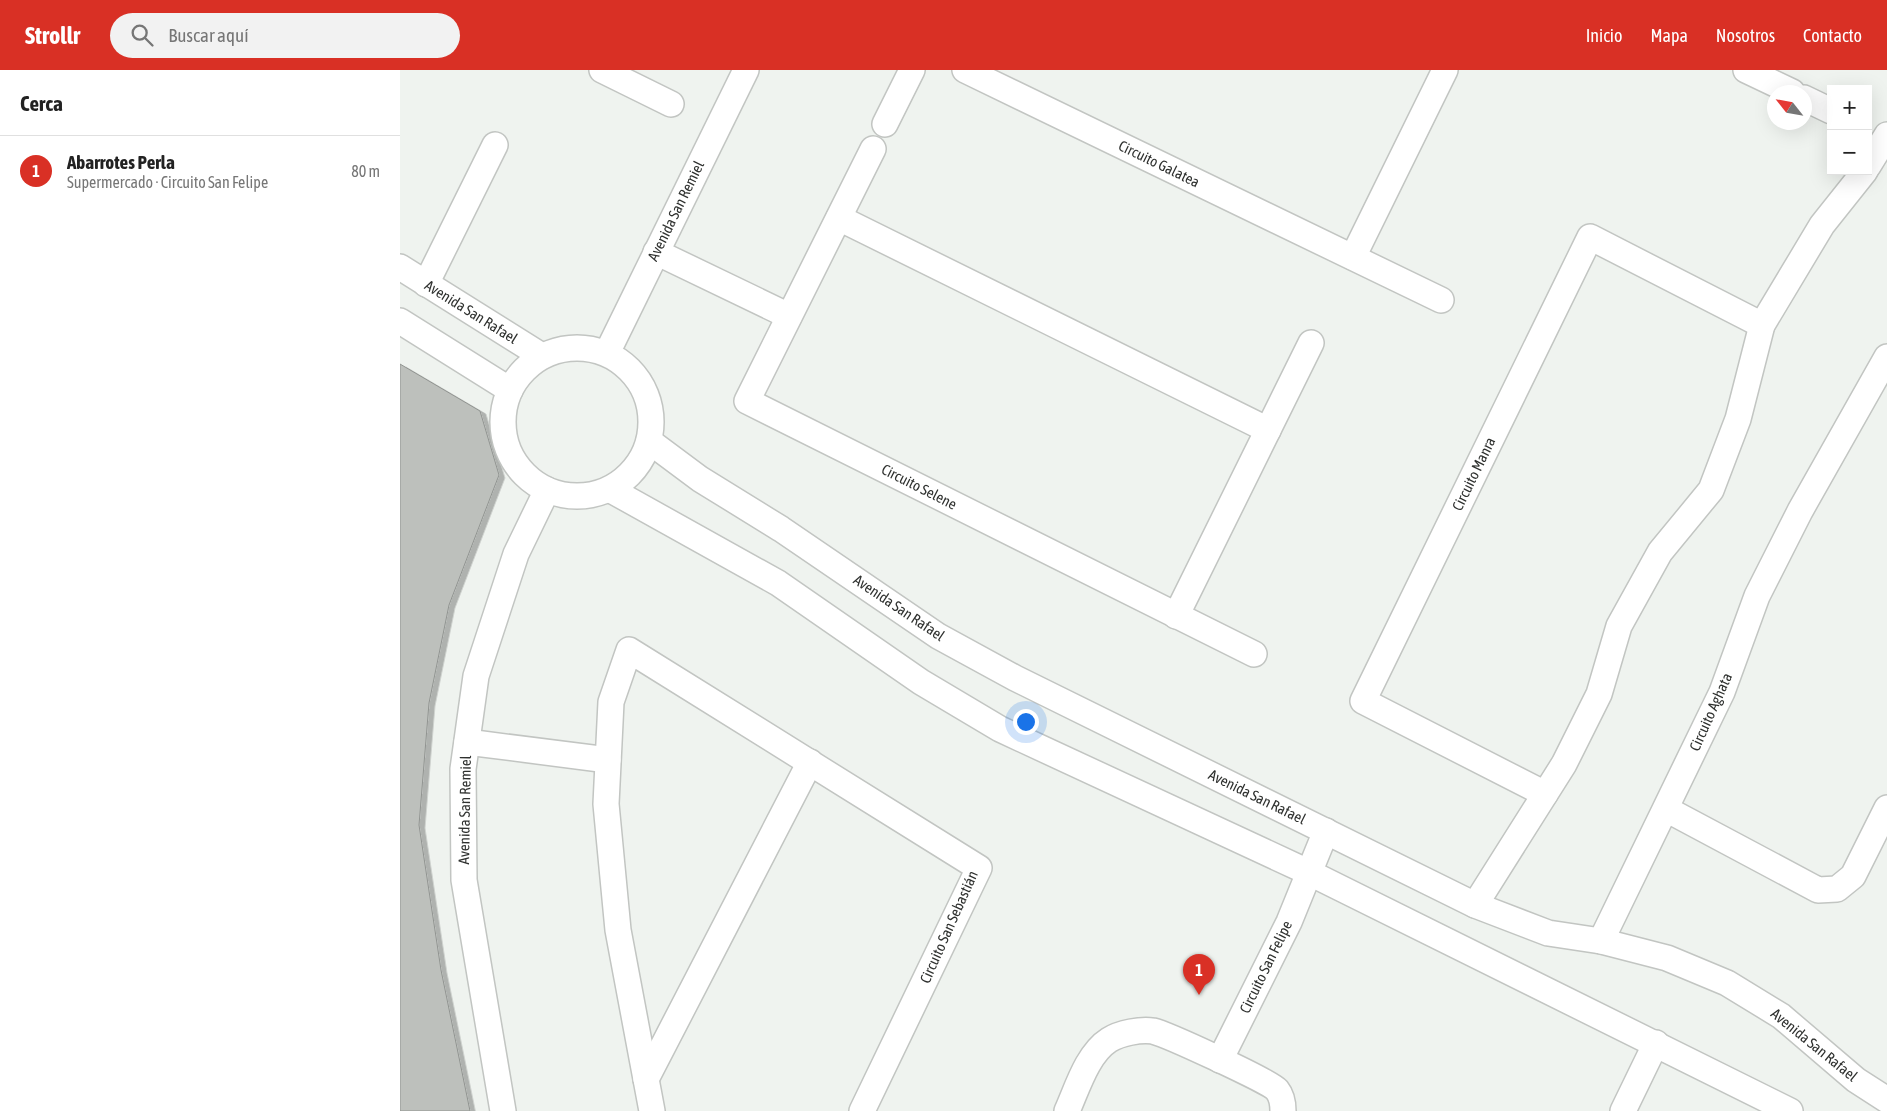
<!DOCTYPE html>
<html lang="es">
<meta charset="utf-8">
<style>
body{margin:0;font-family:"Asap Condensed",sans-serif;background:#f2f2f2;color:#222}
.controls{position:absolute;right:15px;top:15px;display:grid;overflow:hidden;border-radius:0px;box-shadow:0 5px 20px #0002}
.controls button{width:45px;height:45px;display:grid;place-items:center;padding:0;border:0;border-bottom:1px solid #e0e0e0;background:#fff;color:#222;font:25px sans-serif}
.compass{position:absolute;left:1367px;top:15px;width:45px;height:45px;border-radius:50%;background:#fff;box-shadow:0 5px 20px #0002;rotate:301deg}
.you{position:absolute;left:625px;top:651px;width:18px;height:18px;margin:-12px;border:4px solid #fff;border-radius:50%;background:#1a73e8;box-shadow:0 0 0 8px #1a73e833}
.badge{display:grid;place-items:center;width:32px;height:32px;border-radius:50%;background:#d93025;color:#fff;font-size:16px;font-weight:700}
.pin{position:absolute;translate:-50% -41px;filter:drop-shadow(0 1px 2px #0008)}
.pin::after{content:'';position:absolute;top:26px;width:18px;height:15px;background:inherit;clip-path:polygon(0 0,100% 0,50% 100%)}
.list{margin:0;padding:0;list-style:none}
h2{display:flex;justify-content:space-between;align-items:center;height:65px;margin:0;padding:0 20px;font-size:21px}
h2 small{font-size:16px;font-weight:400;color:#767676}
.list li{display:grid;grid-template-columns:32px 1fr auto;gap:15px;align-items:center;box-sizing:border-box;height:70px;padding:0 20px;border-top:1px solid #e0e0e0}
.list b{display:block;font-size:19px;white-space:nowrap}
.list p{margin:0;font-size:16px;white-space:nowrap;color:#767676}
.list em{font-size:16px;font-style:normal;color:#767676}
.icon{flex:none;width:28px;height:28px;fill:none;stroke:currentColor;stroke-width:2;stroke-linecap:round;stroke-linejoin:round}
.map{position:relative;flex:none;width:1487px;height:1041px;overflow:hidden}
header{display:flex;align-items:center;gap:30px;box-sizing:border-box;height:70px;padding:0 25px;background:#d93025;color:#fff}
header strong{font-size:24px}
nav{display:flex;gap:28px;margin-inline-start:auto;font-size:18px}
.search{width:350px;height:45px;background:#f2f2f2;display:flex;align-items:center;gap:12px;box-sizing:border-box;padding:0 18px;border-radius:28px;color:#767676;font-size:19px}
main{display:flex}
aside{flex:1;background:#fff}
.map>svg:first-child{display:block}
</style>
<header>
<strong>Strollr</strong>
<div class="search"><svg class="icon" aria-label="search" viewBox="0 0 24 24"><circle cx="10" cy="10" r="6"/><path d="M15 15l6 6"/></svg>Buscar aquí</div>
<nav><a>Inicio</a><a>Mapa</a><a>Nosotros</a><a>Contacto</a></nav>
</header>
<main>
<aside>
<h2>Cerca<small></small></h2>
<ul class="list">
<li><span class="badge">1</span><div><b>Abarrotes Perla</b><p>Supermercado · Circuito San Felipe</p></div><em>80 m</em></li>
</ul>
</aside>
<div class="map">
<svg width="1487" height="1041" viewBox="0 0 1487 1041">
<defs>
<filter id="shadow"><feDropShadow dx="5.5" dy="3" stdDeviation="0" flood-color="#0004"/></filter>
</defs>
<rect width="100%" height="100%" fill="#eff3ef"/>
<polygon fill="#bdc0bc" stroke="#919491" filter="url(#shadow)" points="0,294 80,341 99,405 49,535 29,633 19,755 41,900 70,1041 0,1041"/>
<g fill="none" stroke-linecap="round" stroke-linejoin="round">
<defs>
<g id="minor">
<polyline points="202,0 271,34"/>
<polyline points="565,0 1041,230"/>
<polyline points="1346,0 1392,22"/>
<polyline points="1404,28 1431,41"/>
<polyline points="485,54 512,0"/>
<polyline points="473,79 347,331 854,584"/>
<polyline points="1468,96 1487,65"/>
<polyline points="439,148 868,360"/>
<polyline points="256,182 389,246"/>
<polyline points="953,187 1045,0"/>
<polyline points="0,197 142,286"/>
<polyline points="26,214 95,75"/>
<polyline points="0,251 110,320"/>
<circle cx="177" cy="352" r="74"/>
<polyline points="207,283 346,0"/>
<polyline points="249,371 300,409 381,459 538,566 615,608 1075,835 1148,863 1201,871 1267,888 1327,913 1381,946 1456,1010 1487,1030"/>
<polyline points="211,420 378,513 521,612 600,659 908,802 1390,1041"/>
<polyline points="776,546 911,273"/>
<polyline points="67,672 208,690"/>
<polyline points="1145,724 963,631 1190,167 1362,255"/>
<polyline points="1266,739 1418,820 1437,819 1453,806 1487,738"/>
<polyline points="1075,835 1164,694 1199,624 1219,556 1260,482 1311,420 1338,349 1362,255 1422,155 1465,101"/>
<polyline points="1201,871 1322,622 1357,526 1400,441 1487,287"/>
<polyline points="820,990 889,852 926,761"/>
<polyline points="246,1009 410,692"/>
<polyline points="103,1041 64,810 63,699 76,606 116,484 147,420"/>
<polyline points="252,1041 218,860 206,734 211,632 229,580 579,798 462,1041"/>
<path d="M 667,1041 C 677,1019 687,984 709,970 C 720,963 741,959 753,961 C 766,964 869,1011 877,1020 C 881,1025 883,1034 883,1041"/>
<polyline points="1223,1041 1256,973"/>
</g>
</defs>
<use href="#minor" stroke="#c2c5c2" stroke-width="28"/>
<use href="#minor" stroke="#fff" stroke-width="25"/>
</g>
<g text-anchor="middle" stroke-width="4" stroke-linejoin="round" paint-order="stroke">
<g font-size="15" fill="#2f312f" stroke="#fff">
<text transform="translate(759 94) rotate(26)" y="5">Circuito Galatea</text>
<text transform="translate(276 141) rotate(-64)" y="5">Avenida San Remiel</text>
<text transform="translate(71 242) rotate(32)" y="5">Avenida San Rafael</text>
<text transform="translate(1074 404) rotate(-64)" y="5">Circuito Manra</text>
<text transform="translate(519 417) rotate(27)" y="5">Circuito Selene</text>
<text transform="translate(499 538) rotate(34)" y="5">Avenida San Rafael</text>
<text transform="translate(1311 642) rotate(-66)" y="5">Circuito Aghata</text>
<text transform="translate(857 727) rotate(26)" y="5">Avenida San Rafael</text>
<text transform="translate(65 740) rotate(-89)" y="5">Avenida San Remiel</text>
<text transform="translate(549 857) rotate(-66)" y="5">Circuito San Sebastián</text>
<text transform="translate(866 897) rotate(-64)" y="5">Circuito San Felipe</text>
<text transform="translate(1414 975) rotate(39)" y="5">Avenida San Rafael</text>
</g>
</g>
</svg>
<div class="controls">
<button>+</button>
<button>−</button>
</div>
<svg class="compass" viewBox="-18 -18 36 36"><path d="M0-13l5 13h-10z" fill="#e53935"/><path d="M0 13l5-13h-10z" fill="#767676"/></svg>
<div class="you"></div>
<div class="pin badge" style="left:799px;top:925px">1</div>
</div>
</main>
